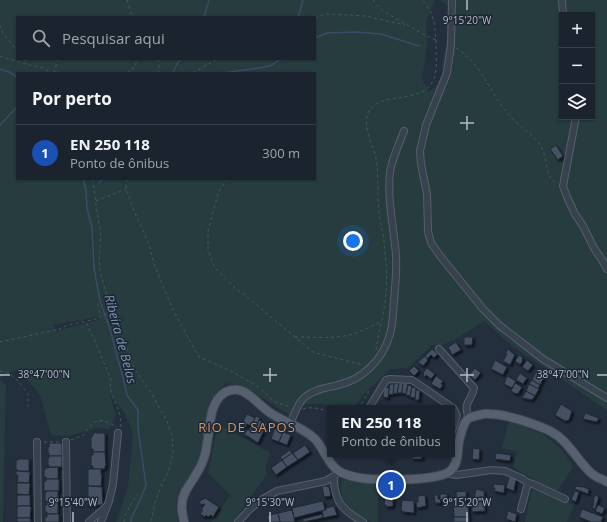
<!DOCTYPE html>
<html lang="pt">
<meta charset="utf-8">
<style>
body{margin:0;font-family:"Open Sans",sans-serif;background:#242b36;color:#f1f3f6}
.controls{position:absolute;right:12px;top:12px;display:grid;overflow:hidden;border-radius:0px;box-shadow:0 1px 3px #0004}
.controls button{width:36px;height:36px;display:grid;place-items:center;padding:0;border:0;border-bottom:1px solid #39404a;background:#1b232e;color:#f1f3f6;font:20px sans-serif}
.you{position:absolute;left:353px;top:241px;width:14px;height:14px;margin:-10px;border:3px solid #fff;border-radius:50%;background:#1a73e8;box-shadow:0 0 0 6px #1a73e833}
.badge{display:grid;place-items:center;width:26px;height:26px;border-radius:50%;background:#8ab4f8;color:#fff;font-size:13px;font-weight:700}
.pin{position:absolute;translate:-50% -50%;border:2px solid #fff;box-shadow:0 1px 4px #0006}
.popup{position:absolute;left:327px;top:405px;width:128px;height:52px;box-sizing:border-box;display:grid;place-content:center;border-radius:0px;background:#1b232e;filter:drop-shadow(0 1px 3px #0005);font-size:13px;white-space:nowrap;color:#a0a4aa}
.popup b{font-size:15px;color:#f1f3f6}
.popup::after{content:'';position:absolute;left:50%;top:100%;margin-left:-8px;border:8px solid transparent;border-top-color:#1b232e}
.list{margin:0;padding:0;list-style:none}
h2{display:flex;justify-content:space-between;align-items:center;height:52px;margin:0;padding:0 16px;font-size:17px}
h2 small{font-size:13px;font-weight:400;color:#a0a4aa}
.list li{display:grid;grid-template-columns:26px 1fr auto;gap:12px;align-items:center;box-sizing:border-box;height:56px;padding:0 16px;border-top:1px solid #39404a}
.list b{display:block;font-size:15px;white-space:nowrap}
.list p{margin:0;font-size:13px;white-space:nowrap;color:#a0a4aa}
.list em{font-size:13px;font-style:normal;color:#a0a4aa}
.icon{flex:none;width:22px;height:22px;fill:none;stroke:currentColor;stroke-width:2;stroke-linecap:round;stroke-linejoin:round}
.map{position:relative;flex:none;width:607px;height:522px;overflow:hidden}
.search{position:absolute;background:#1b232e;box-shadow:0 1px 3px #0004;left:16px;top:16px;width:300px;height:44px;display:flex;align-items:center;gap:10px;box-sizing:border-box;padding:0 14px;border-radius:0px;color:#a0a4aa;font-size:15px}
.panel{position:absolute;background:#1b232e;box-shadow:0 1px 3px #0004;left:16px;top:72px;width:300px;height:108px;border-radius:0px}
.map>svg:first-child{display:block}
</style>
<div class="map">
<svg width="607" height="522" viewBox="0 0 607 522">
<defs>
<filter id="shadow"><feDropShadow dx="2" dy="2" stdDeviation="1" flood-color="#0009"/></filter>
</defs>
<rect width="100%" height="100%" fill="#242f3e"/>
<g fill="#263c3f" fill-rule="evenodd">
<path d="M 0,0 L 435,0 L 426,21 L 427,47 L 422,79 L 429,92 L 436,86 L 442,76 L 442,63 L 448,35 L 448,6 L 440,0 L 607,0 L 607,410 L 511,345 L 484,321 L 456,339 L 440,346 L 432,345 L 408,368 L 390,369 L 362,396 L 354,407 L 350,408 L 333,408 L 322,404 L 304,404 L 290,415 L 247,388 L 226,383 L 210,400 L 201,454 L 195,467 L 182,487 L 176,503 L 178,522 L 116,522 L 128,487 L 133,432 L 124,412 L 110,395 L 116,415 L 110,429 L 97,428 L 68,436 L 51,435 L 40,395 L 23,374 L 15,370 L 0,378 ZM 562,15 L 592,15 L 592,117 L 562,117 ZM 17,17 L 315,17 L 315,59 L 17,59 ZM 17,73 L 315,73 L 315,179 L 17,179 ZM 97,317 L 102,319 L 60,330 L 58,333 L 53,325 Z"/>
<polygon points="0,379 6,385 3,522 0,522"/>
<polygon points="512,422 543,434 562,450 573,467 556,493 513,467 517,452 502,448 508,424"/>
<polygon points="218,424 270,453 266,465 267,474 233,522 211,522 230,495 208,473"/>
<polygon points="345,479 378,485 378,522 371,522 350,509 343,501 341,490 342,482"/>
<polygon points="532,488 574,505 567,522 525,522"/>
</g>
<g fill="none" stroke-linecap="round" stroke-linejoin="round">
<g stroke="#394c67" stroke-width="1.5">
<polyline points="204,17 209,0"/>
<polyline points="298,17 303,0"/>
<polyline points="315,38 327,33 356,32 381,34 419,46"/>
<polyline points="0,69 9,72 17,77"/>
<polyline points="172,73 180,59"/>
<polyline points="222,73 252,69 270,66 281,59"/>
<polyline points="0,125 17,107"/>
<polyline points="83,179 86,190 87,208 92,228 94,268 100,301 110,329 123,378 127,395 138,410 138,428 146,485 141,498 132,517 131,522"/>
<polyline points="99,183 103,179"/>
</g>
</g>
<g fill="#455162" stroke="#1f2835" filter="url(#shadow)">
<polygon points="556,145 563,156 558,160 550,149"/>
<polygon points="464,337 473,337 472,345 464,345"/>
<polygon points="456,342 461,350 452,355 448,347"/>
<polygon points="432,349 438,354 434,358 431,355 427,359 425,356"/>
<polygon points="508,349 515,355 510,365 503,361 507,354 505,354"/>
<polygon points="519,355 523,358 522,360 523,360 521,364 519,364 515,361"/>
<polygon points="425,356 428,360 423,366 418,362"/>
<polygon points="495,360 507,367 503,375 491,369"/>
<polygon points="527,360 533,365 528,371 522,367"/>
<polygon points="414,366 419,371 414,376 409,371"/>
<polygon points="427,368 435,374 431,379 426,375 425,377 423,376 424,374 423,373"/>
<polygon points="475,368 481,373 475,380 469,375"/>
<polygon points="538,368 546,374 540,385 532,380"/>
<polygon points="520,373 527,378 523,384 516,380"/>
<polygon points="436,376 443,381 441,384 443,385 440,389 431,384"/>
<polygon points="507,376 516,381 512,388 504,384"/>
<polygon points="532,380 540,385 538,389 529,384"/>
<polygon points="394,383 399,384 397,394 393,393"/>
<polygon points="399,383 403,383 402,393 397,393"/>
<polygon points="403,383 408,384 406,394 402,393"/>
<polygon points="515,383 522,387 518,394 516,393 516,394 511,391"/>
<polygon points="390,384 394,384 393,395 388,394"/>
<polygon points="529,384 539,389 535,396 526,391"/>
<polygon points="408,385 412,386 410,396 406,395"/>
<polygon points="384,387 389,388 388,398 383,397"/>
<polygon points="412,387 416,388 415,398 410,397"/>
<polygon points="416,390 420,390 419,400 415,400"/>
<polygon points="526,391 535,396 532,400 522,398"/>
<polygon points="561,404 572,411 569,420 565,421 555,415"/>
<polygon points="585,413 599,418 597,422 583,419"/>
<polygon points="247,414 255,418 251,426 247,424 246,427 241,425"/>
<polygon points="256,416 260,418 255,428 251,426"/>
<polygon points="259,420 267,424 258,443 244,434 247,430 249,430 251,426 255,428"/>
<polygon points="275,428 283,432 279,442 271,439"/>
<polygon points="283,432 291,435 287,445 279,442"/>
<polygon points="93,433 105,433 105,452 93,452 93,449 91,449 91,437 93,436"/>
<polygon points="49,443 62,443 62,456 49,456 49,453 48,453 48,447 49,447"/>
<polygon points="305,445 310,452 298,460 293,453"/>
<polygon points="473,448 480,449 479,460 472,459"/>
<polygon points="290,450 292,453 282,460 280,457"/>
<polygon points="93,452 105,452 106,466 105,466 105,469 93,469 93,466 91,466 91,455 93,455"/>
<polygon points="292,453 298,460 287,467 282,460"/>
<polygon points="496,453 511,455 510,461 495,459"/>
<polygon points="413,454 422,454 422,459 412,459"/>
<polygon points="49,456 62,456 62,467 49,467 49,465 48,465 48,458 49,458"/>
<polygon points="18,459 29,459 29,471 18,471 18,470 16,470 16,460 18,460"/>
<polygon points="282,460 287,467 276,475 271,468"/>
<polygon points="58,467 58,479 46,479 46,477 44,477 44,470 45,470 45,468"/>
<polygon points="88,469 101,469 101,475 102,475 101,486 88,486"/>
<polygon points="16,471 30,472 29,483 17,482 18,475 16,475"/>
<polygon points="509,477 516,479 514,491 506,488"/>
<polygon points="46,479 59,479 59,491 44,491 44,481 46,481"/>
<polygon points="18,483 29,483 30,484 29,495 17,494 17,484"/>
<polygon points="494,484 505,485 504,493 494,491 495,488 493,488"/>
<polygon points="88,486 102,487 103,505 88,505"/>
<polygon points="322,486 326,486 329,487 331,496 324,497"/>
<polygon points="576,486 583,487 589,489 588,494 575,489"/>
<polygon points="476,489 484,491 485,511 472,512 472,503 476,503 477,500 474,499"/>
<polygon points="46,491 58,491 58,502 47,502 47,501 45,501 45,493 46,493"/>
<polygon points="466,491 466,503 457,504 456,492"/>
<polygon points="575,491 579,492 576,502 571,500"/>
<polygon points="440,494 447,494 447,499 440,500"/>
<polygon points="18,495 30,495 30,506 17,506 17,496 18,496"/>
<polygon points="425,495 426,506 417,508 416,502 418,502 418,496"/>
<polygon points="434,495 438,495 438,499 440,499 441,503 435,503"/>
<polygon points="595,495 599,497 595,509 592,508 594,504 593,503 594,500 593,500"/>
<polygon points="385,497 393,498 393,506 386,507 386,505 384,505"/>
<polygon points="205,498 219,507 213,517 211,515 208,517 206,515 205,517 200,514 203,510 201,510 205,504 204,504 203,505 199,503 202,499 203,500"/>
<polygon points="402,500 414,501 414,513 403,512 403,511 401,511"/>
<polygon points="457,500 457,504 468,503 469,517 454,517 453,501"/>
<polygon points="323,501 325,510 294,518 292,508"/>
<polygon points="47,502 58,502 58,514 47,514 47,512 45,512 45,505 47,505"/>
<polygon points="598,505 605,508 602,514 595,511"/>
<polygon points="18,506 30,506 31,508 30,518 17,518 17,507 18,507"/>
<polygon points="334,506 337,515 322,518 322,516 323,516 322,511 326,510 326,508"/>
<polygon points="582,509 603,517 601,522 591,522 579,517"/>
<polygon points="292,510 295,522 280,522 278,513"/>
<polygon points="508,511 517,514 515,522 506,519"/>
<polygon points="278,513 280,522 269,522 267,516"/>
<polygon points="47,514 59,514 59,522 45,522 45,517 47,517"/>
<polygon points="323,514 323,516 322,516 322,518 303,522 303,519"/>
<rect x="454" y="517" width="15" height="5"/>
<polygon points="18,518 30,518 31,522 17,522 17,519"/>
</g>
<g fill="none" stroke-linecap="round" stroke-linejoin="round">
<defs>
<g id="minor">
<polyline points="452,0 451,45 447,73 426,125 420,151 421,164 427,194 428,231 431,243 441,257 483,309 499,325 543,359 607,398"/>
<polyline points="562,0 563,15"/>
<polyline points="576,117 563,186 567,197 575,214 583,226 594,248 602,260 607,269"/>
<path d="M 439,349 L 474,388 C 472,401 462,402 469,418"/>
<polyline points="369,408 386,380 390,379 412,380 453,408 457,415 452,431"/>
<path d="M 290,423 C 294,416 298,402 305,397 C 315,389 326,388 338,385 C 364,379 383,359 390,334 C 393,324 393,312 394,301 C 395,287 397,271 396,256 C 394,228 387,200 390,172 C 392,159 399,144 404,131"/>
<polyline points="37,442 38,522"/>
<polyline points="66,442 67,522"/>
<polyline points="447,473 456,475 492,470 505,471 523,479 528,483 521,509"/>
<path d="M 335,475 C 332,484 337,502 344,508 C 349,514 357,518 363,522"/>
<polyline points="528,483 533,484 565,499"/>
<polyline points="89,522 106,507"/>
<polyline points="101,522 109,501 113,484 118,433"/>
<polyline points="238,522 249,510 261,500 277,491 326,481 334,476"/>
</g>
<path id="major" d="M 184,522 C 183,516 181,509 182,504 C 182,493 190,485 195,476 C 201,467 206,455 207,444 C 210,428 209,403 224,393 C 229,390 236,389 242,391 C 252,395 262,408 272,414 C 286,423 303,427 315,439 C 319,443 322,449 325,454 C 328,458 330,463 334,467 C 341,475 358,478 369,479 C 387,480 434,481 449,472 C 459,465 457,452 459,441 C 461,434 463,422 469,418 C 471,417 473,417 475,416 C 480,415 485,413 490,414 C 506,414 535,424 550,431 C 568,440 577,460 591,473 C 595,477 602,479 607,482"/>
</defs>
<use href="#minor" stroke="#565f6c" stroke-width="8"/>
<use href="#major" stroke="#414a57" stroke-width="10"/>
<g stroke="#44595c" stroke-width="1" stroke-dasharray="3 3" stroke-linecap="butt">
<polyline points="127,0 132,17"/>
<path d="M 373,0 C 379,9 388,14 397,19 C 410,27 422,34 436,40"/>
<polyline points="315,18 326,14 350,15 365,16 405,25"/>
<polyline points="0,25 3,33 17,51"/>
<path d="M 456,48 C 483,64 490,96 511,117 C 521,128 535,135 542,148 C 546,157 546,169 550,177 C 552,180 555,182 557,183"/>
<polyline points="0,56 29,65 45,68 49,73"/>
<polyline points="24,59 27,63"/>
<polyline points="158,59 159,67 158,73"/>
<polyline points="54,73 57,62 60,59"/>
<polyline points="127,73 135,67 137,59"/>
<polyline points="193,73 217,59"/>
<polyline points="93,179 96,205 101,235 99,261 100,271 108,300 135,370 150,391 167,421 172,435 173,454 169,470 163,482 155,502 151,522"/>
<polyline points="127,179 126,189 135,213 149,244 154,264 173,310 199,357 231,371 257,386 275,402 291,407"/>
<polyline points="228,179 221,188 218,194 208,231 208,249 213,264 217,270 235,288 246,296 295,337 313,352 324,355 363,365"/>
<polyline points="96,201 126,189"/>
<polyline points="98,304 100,316"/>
<polyline points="112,312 100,316 100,318 87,321 87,325 95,341 111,380 110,388 120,415 121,426 120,427"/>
<path d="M 295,337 C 309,337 323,338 336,337 C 353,336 367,329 381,321"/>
<polyline points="0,342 60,329 68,325 87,321"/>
<path d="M 376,350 C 378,334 383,318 385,302 C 388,283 386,261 384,242 C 383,232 380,222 379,212 C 377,194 379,175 376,158 C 373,145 364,130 367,116 C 374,89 421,106 433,81 C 438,70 436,56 436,45 C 435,26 435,14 422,0"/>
<polyline points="0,371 10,374 18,381 28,394 28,407"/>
<path d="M 357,408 C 363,403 365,396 370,390"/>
<path d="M 303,409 C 312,406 321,409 330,412"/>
<path d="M 71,440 L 84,435 C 88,427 94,419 104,421 C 108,422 113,425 117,427"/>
<polyline points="44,442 61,442"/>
<polyline points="124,522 126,513 137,494"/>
</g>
<use href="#minor" stroke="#38414e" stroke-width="6"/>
<use href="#major" stroke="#56606e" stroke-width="8"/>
</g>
<path fill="none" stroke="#b4bcc9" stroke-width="1.5" d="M 467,0 L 467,10M 467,116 L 467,130M 460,123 L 474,123M 270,368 L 270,382M 467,368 L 467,382M 0,375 L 10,375M 263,375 L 277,375M 460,375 L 474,375M 597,375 L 607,375M 73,512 L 73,522M 270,512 L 270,522M 467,512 L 467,522"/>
<g text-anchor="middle" stroke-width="3" stroke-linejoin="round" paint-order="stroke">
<g font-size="13" font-style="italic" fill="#7c92b1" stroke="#1d2633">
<text transform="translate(121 339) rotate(75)" y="5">Ribeira de Belas</text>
</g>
<g font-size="13" letter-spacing="1" fill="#d59563" stroke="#1d2633">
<text x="247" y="432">RIO DE SAPOS</text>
</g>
</g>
<g font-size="10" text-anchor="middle" fill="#b4bcc9" stroke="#1d2633" stroke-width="3" stroke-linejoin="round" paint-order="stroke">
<text x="467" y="24">9°15'20"W</text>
<text x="44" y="378">38°47'00"N</text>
<text x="563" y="378">38°47'00"N</text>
<text x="73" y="506">9°15'40"W</text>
<text x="270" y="506">9°15'30"W</text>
<text x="467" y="506">9°15'20"W</text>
</g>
</svg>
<div class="controls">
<button>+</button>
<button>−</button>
<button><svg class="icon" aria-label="layers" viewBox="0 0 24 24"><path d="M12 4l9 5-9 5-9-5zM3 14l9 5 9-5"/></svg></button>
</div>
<div class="you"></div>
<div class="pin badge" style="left:391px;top:485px;background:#1a4fb4">1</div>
<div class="popup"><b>EN 250 118</b>Ponto de ônibus</div>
<div class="search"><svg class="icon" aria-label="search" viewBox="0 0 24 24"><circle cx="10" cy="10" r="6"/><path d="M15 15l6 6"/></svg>Pesquisar aqui</div>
<section class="panel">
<h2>Por perto<small></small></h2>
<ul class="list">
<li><span class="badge" style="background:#1a4fb4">1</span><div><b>EN 250 118</b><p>Ponto de ônibus</p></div><em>300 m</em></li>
</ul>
</section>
</div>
